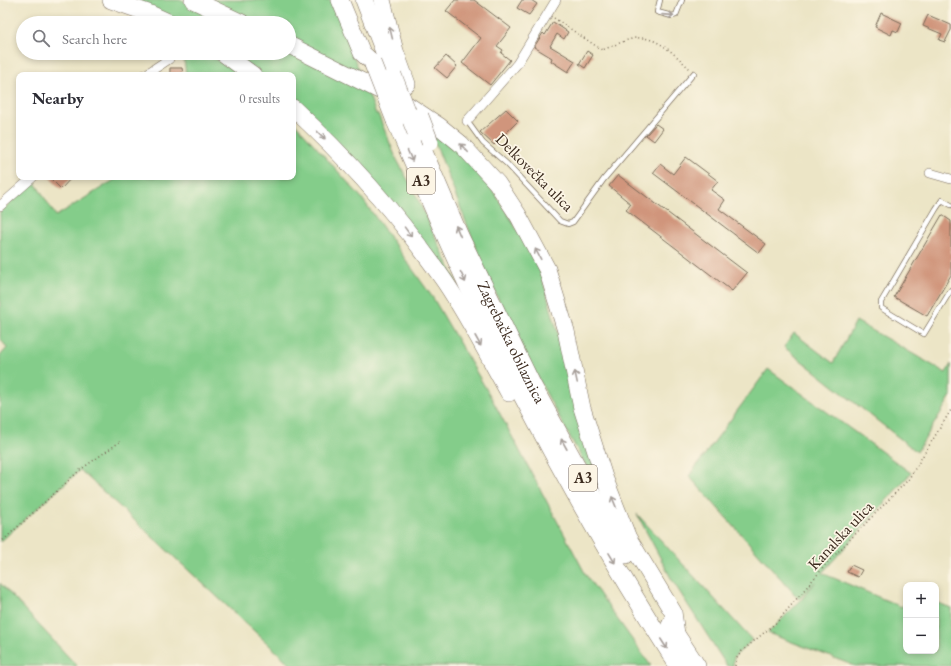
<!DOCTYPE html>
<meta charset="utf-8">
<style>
body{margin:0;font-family:"EB Garamond",serif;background:#f7f7f7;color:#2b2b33}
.controls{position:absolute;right:12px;bottom:12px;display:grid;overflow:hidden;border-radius:8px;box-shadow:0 2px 6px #0003}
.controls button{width:36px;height:36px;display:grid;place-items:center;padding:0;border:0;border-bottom:1px solid #e1e1e2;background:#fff;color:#2b2b33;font:20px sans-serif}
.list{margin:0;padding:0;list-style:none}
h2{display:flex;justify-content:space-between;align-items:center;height:52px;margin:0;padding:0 16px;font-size:17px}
h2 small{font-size:13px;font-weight:400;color:#7c7c81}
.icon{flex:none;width:22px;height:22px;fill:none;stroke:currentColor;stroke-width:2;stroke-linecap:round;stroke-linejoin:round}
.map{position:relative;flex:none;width:951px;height:666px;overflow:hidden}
.search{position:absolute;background:#fff;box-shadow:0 2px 6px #0003;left:16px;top:16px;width:280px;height:44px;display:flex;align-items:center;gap:10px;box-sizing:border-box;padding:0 14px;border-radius:22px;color:#7c7c81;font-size:15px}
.panel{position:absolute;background:#fff;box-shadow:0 2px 6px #0003;left:16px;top:72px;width:280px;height:108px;border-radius:8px}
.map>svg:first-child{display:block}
</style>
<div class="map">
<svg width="951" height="666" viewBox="0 0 951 666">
<rect width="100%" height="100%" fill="#fcf5e5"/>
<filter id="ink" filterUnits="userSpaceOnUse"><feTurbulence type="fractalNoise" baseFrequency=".025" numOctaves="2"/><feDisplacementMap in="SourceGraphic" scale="8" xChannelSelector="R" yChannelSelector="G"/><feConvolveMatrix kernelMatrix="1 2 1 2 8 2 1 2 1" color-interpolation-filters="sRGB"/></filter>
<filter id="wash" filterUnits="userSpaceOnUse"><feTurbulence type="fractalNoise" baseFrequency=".012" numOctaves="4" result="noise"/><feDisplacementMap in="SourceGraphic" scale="16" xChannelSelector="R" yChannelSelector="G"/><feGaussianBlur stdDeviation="0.9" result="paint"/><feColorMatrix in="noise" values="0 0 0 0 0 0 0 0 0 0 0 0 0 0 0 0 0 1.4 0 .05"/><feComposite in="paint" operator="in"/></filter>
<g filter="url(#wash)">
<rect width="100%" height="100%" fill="#ece5c6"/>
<g fill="#84cd8a" stroke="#607c54">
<polygon points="126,0 182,0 230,23 181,23"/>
<polygon points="203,0 334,0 352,48 350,48 361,74 289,40 289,23 252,23"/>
<path d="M 183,53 C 212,53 220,61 243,75 L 186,75 Z"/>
<polygon points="231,53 289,53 366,87 376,114 378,114 396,158 415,193 472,316 293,102 293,75 261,75"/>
<polygon points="293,121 361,197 433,298 492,399 586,575 651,666 292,666 80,470 0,542 0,356 7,348 0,338 0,212 34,181 56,216 119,177 293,177"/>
<path d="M 428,125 L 484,176 L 538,263 L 605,499 C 569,436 534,373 502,307 C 474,248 453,186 428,125 Z"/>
<polygon points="856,321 946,373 951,364 951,396 917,452 784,347 794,333 833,363"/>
<polygon points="768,369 911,473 822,573 902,607 906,602 906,651 936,651 936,602 951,608 951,666 855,666 768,633 801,600 816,581 799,599 689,476"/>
<polygon points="637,514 752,640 734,657 733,666 727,666 672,580"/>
<polygon points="0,583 77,666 0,666"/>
</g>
<g id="blocks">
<g fill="#d0957c">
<polygon points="455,0 474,0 511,28 497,46 503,50 501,53 510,60 490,85 462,63 481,38 446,11"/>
<polygon points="522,0 531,0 537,4 529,15 517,8"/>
<polygon points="881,13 902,23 898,32 893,30 891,35 875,27"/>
<polygon points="928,15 951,25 951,30 945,42 939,40 942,34 923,26"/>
<polygon points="553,22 568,32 564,39 557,34 550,46 575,61 568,72 551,61 552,58 534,47 543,33 545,35"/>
<polygon points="587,51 593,55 585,68 579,64"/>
<polygon points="446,56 457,66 447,78 435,68"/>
<polygon points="170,68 182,68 183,75 170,75"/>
<polygon points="506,109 518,121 494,145 480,132"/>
<polygon points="656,124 663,129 654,141 646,135"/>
<polygon points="686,157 718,181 711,190 725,200 719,209 766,244 759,253 653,173 660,164 673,174"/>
<polygon points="618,175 747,273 732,291 626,210 631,204 609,186"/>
<polygon points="49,177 72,177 61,189"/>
<polygon points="942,215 951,221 951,275 927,316 894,297"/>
<polygon points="851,565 862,570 858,577 847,572"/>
</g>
</g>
</g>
<g filter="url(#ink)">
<use href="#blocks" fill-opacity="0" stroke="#796b59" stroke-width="1"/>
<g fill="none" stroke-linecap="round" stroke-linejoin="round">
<defs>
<g id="lane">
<polyline points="660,0 657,12 672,16 676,15 682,0"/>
<polyline points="467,121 483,143 507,164 560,221 568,224 573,222 604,179 694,73"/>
<polyline points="951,205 942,200 936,209 881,302 881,308 924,334 951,290"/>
</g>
<g id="street">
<polyline points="145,75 169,59"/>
<polyline points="467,121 517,64 556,0"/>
<polyline points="930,173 951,179"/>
<polyline points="0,206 33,177"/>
</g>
<g id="highway">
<polyline points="111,0 148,13 170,23"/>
<polyline points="193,0 242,23"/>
<polyline points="340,0 362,53 372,62"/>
<polyline points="364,0 389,65"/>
<polyline points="382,0 395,51 407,84"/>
<polyline points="289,45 403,102 439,126 461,144 497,183 518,215 547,269 566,331 582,408 604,477 628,538 673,612 676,634"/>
<polyline points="223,53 253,75"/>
<path d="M 293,108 C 350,161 401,218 445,282 C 468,316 489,357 509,393"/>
<path d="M 395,121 C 434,211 473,303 519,390 C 568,485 621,577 678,666"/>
<path id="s1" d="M 416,133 L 460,236 L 532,384 L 626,555"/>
<polyline points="670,625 697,666"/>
</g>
</defs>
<use href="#lane" stroke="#796b59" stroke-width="6"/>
<use href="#street" stroke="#796b59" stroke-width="10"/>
<use href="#highway" stroke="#796b59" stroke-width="18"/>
<g stroke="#796b59" stroke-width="1.5" stroke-dasharray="1 3" stroke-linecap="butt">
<path d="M 554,18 L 602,50 C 611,47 629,38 637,38 C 658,36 676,56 690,69"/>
<polyline points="0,543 80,470 121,441"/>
<polyline points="735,666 737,658 742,651 777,622 828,562 908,480 951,410"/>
</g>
<use href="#lane" stroke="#fff" stroke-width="4.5"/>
<use href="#street" stroke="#fff" stroke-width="9"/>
<use href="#highway" stroke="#fff" stroke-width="17"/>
<defs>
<g id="highway-bridge">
<polyline points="372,62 395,121"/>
<polyline points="393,75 416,133"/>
<polyline points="420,116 430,142"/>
</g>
</defs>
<use href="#highway-bridge" stroke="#796b59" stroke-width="18" stroke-linecap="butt"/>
<use href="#highway-bridge" stroke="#fff" stroke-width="17"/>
</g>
<defs><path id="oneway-shaft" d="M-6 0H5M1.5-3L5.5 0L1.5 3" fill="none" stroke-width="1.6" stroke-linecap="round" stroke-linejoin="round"/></defs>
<g stroke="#a79f9a">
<use href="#oneway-shaft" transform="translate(668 15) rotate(4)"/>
<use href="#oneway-shaft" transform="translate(391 33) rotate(-104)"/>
<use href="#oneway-shaft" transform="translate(321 135) rotate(44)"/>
<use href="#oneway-shaft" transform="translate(464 148) rotate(-134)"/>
<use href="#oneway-shaft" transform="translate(410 156) rotate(66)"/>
<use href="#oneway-shaft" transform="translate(458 231) rotate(-113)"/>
<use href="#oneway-shaft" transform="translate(408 232) rotate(54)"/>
<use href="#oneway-shaft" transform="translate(538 254) rotate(-118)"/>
<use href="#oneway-shaft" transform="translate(463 277) rotate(65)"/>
<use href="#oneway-shaft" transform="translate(478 341) rotate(61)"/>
<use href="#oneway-shaft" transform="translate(576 377) rotate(-102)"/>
<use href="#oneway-shaft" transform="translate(564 444) rotate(-119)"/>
<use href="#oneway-shaft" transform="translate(614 502) rotate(-112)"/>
<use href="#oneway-shaft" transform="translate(612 558) rotate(59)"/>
<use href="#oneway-shaft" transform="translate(664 644) rotate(57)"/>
</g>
</g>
<g text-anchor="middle" stroke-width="3.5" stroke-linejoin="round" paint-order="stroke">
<g fill="#fcf5e5" stroke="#75675a" stroke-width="1">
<rect x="407" y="168" width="28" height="26" rx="3"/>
<rect x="569" y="465" width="28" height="26" rx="3"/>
</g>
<g font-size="15" font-weight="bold" fill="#3b2a1e">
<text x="421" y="186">A3</text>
<text x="583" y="483">A3</text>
</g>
<g font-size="16" fill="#3b2a1e" stroke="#fcf5e5">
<text transform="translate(535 172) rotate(45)" y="6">Delkovečka ulica</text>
<text dy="6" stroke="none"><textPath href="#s1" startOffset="230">Zagrebačka obilaznica</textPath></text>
<text transform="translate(840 535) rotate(-47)" y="6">Kanalska ulica</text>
</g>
</g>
</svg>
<div class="controls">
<button>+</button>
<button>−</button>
</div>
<div class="search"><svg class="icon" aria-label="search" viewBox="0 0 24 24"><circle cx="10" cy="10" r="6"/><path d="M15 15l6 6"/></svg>Search here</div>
<section class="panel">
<h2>Nearby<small>0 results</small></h2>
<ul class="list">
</ul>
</section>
</div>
